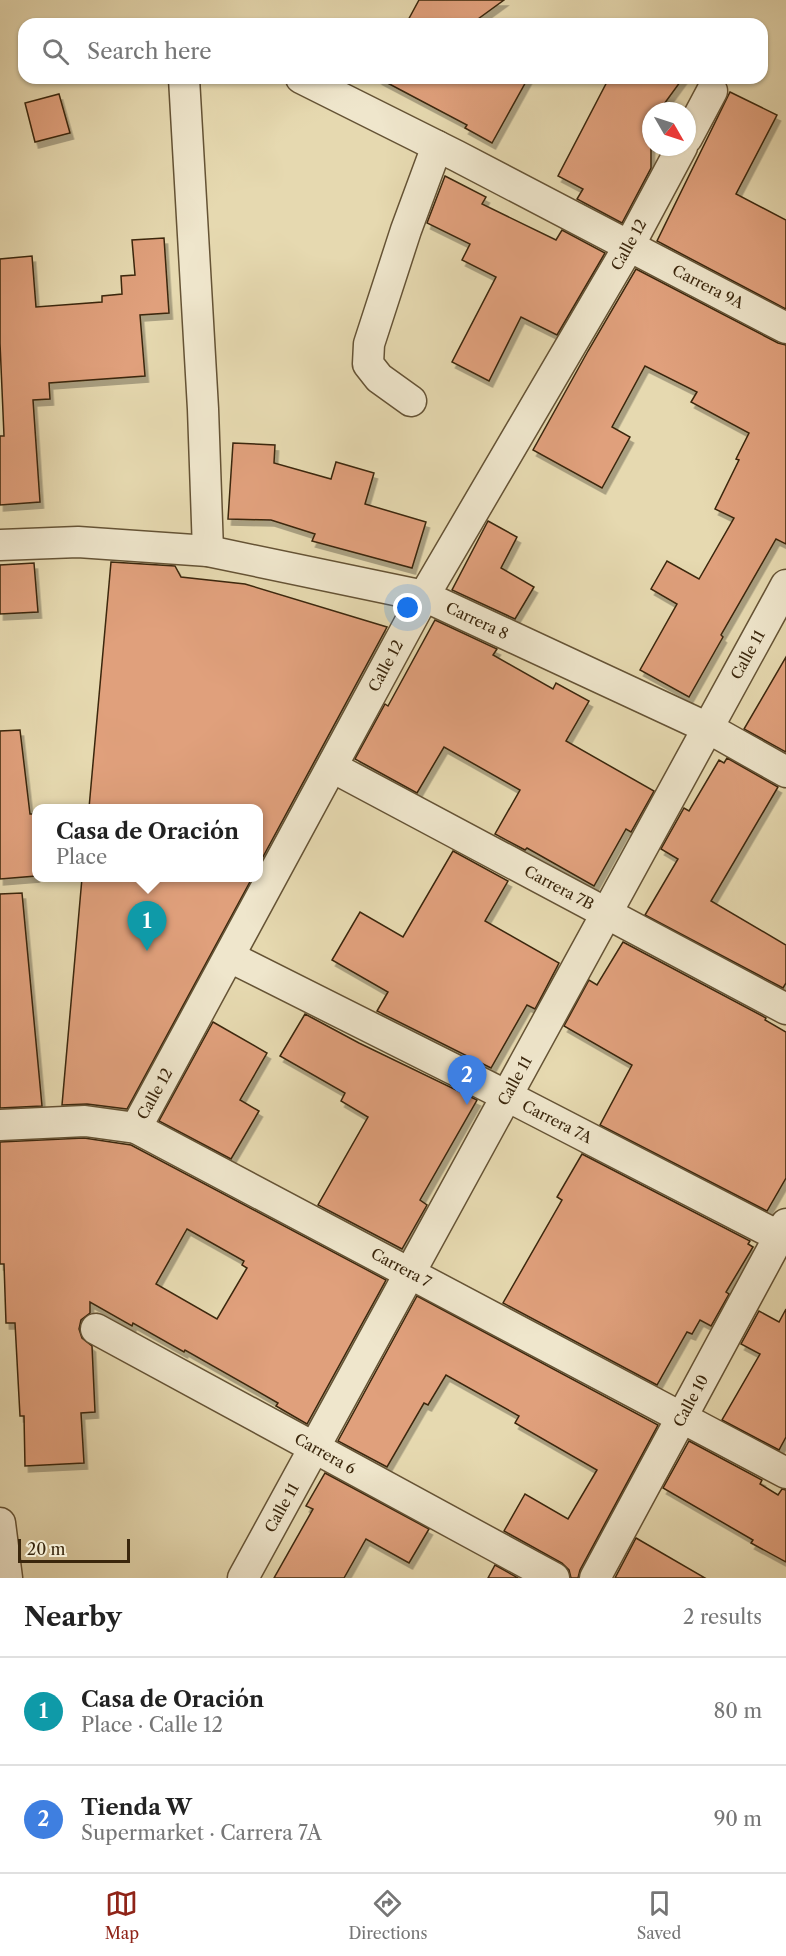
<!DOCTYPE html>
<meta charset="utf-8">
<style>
body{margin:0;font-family:"Libre Caslon Text",serif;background:#f6f6f6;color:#222}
.compass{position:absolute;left:642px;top:102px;width:54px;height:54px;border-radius:50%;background:#fff;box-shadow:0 2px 4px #0004;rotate:129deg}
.scale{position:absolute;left:18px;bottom:15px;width:112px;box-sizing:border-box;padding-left:6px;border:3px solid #3a260c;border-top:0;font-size:16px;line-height:21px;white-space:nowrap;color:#3a260c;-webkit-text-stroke:4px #efe6cc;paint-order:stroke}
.you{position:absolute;left:408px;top:608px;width:21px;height:21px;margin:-15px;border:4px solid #fff;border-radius:50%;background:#1a73e8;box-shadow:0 0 0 9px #1a73e833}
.badge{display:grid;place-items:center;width:39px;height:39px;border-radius:50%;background:#8f2418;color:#fff;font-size:20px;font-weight:700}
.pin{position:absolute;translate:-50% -50px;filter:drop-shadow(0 2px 3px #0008)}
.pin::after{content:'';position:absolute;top:32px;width:21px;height:18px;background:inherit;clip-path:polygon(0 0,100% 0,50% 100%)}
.popup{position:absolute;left:32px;top:804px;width:231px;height:78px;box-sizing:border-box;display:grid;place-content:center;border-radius:12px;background:#fff;filter:drop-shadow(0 2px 4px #0005);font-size:20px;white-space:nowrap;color:#767676}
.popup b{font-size:22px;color:#222}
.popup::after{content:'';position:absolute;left:50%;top:100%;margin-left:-12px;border:12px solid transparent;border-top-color:#fff}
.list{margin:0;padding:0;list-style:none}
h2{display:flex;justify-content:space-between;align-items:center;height:78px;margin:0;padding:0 24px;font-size:26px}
h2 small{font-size:20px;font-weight:400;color:#767676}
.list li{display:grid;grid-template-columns:39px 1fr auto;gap:18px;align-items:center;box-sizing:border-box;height:108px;padding:0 24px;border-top:2px solid #e0e0e0}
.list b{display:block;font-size:22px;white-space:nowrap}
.list p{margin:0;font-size:20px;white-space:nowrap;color:#767676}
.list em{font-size:20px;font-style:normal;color:#767676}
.icon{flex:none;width:33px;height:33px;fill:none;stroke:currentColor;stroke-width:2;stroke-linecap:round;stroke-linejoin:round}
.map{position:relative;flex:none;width:786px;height:1578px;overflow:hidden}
.search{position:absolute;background:#fff;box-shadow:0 2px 4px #0004;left:18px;right:18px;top:18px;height:66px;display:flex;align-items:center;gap:15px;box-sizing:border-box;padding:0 21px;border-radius:18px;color:#767676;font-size:22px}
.sheet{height:294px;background:#fff}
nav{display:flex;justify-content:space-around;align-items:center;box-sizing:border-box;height:84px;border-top:2px solid #e0e0e0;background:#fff;font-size:16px;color:#767676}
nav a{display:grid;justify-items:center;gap:3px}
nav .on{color:#8f2418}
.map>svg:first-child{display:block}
</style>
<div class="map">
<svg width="786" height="1578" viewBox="0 0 786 1578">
<defs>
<filter id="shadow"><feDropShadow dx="3.5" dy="6" stdDeviation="0" flood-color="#0004"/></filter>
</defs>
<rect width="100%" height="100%" fill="#e6d9b0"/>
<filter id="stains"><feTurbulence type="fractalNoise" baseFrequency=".00333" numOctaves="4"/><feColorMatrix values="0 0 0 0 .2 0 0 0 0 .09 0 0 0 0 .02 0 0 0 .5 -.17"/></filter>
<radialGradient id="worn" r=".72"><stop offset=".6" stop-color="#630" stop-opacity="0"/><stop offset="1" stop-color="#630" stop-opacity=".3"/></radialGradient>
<g fill="#e0a07c" stroke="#3a260c" stroke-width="1.5" fill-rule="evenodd" filter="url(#shadow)">
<polygon points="419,0 504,0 471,24 406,24"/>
<polygon points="378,78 528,78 492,143 465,128 467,125"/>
<polygon points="609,78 683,78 659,111 651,111 651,168 622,223 577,199 583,189 558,176"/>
<polygon points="730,92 777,115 736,194 786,220 786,309 657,241"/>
<polygon points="59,94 70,133 35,142 25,103"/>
<polygon points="445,176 486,197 482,204 556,240 562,230 605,253 557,335 521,317 489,381 452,362 496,277 462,260 470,244 427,223"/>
<polygon points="164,238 169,313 140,315 145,376 49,383 50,399 33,400 40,502 0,505 0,436 4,436 0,343 0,259 32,256 36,307 102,302 102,296 122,294 121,276 135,275 132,240"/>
<polygon points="636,269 778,343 786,345 786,544 776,539 721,635 723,637 689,697 640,670 677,604 651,589 667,561 699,579 734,518 715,509 739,460 736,459 749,433 691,402 697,392 645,366 612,427 630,437 602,488 533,450 588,351"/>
<polygon points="233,443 275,445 274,463 331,479 336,462 374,473 365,504 426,522 412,568 312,541 315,534 271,520 228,519"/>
<polygon points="488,521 517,537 501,568 534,587 515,619 452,590"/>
<polygon points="111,562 175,566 181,577 245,584 387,627 258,866 258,808 89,808"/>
<polygon points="34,563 38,612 0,614 0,565"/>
<polygon points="435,620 497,649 493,655 553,689 556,683 589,701 566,741 654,791 631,832 626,829 594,886 527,848 525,850 495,834 520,790 444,747 417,793 355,759 385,704 388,706"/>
<polygon points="786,657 786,752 744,729"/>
<polygon points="20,730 30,814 36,814 36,876 0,879 0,731"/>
<polygon points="727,758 778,787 711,901 786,945 786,983 783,988 645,915 678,859 661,849 684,808 689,811 719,760 724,763"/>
<polygon points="453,851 508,881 485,921 559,963 535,1009 527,1005 491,1068 377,1011 388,992 332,960 360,912 403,937"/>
<polygon points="82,878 252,878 127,1109 87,1104 62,1105"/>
<polygon points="22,893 42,1106 0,1108 0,894"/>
<polygon points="623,942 766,1018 765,1020 786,1032 786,1178 767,1211 600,1125 632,1065 564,1026 589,980 597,985"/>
<polygon points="305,1014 359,1043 477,1100 420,1200 427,1205 402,1249 318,1205 368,1117 341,1101 345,1093 280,1056"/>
<polygon points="213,1022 267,1053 240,1100 259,1111 231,1159 159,1121"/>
<path d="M 84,1138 L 131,1145 L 386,1280 L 307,1424 L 276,1406 L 278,1403 L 185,1350 L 184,1352 L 133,1323 L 132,1326 L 90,1302 L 90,1313 L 81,1320 L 79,1329 L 82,1338 L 92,1346 L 95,1412 L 81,1413 L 84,1463 L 25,1466 L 24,1416 L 20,1416 L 15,1323 L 6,1323 L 4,1264 L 0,1264 L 0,1142 ZM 187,1229 L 244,1261 L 242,1265 L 247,1268 L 217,1319 L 156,1284 Z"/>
<polygon points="582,1154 750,1241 748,1244 753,1247 726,1292 729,1294 711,1326 700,1320 692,1334 687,1332 657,1385 503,1303 562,1200 557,1197"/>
<polygon points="417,1296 658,1425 580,1570 578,1578 571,1578 569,1570 562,1563 504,1531 525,1494 568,1519 597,1470 515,1423 519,1416 446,1375 428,1405 424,1403 387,1467 338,1441"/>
<polygon points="786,1309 786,1437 779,1450 722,1420 760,1354 741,1344 759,1311 779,1322"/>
<polygon points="689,1441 762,1480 760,1484 778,1495 782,1489 786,1490 786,1562 751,1543 753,1540 663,1488"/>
<polygon points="325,1473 429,1529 409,1563 366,1539 344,1578 274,1578 313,1509 306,1506"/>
<polygon points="636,1538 705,1578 615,1578"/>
<polygon points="495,1565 518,1578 488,1578"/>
</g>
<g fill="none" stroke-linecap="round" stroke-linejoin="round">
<defs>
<g id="street">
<polyline points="184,78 203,409 208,551"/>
<polyline points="301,78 457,156 786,328"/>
<polyline points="687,138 712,91"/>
<polyline points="411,401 379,378 368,364 369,344 406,230 437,146"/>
<polyline points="0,545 78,542 208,551 424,596 708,728 786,772"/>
<polyline points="332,767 786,1009"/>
<polyline points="230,957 507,1096 786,1240"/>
<polyline points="0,1125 85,1121 136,1128 786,1473"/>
<polyline points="136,1128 424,596 629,246 682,147"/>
<polyline points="96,1329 554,1578"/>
<polyline points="0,1523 7,1578"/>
<polyline points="243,1578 786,585"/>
<polyline points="595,1578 786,1224"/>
</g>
</defs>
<use href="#street" stroke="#655335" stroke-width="33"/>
<use href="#street" stroke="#efe6cc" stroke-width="30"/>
</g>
<g text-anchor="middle" stroke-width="4.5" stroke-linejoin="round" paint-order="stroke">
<g font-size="15" fill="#3a260c" stroke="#efe6cc">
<text transform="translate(629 245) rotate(-61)" y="5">Calle 12</text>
<text transform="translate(708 287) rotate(27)" y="5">Carrera 9A</text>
<text transform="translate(477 621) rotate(25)" y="5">Carrera 8</text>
<text transform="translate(748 655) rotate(-61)" y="5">Calle 11</text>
<text transform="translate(386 666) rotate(-62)" y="5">Calle 12</text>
<text transform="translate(559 888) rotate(28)" y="5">Carrera 7B</text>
<text transform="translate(515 1081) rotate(-61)" y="5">Calle 11</text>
<text transform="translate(155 1094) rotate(-61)" y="5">Calle 12</text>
<text transform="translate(557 1122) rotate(27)" y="5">Carrera 7A</text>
<text transform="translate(401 1268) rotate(28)" y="5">Carrera 7</text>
<text transform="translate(691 1401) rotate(-62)" y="5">Calle 10</text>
<text transform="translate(325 1454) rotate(29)" y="5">Carrera 6</text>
<text transform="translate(282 1508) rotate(-61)" y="5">Calle 11</text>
</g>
</g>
<rect width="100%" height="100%" filter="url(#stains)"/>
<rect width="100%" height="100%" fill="url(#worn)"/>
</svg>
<svg class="compass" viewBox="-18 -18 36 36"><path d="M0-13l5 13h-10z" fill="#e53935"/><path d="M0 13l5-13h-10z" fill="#767676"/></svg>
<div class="scale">20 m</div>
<div class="you"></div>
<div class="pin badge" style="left:147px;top:951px;background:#0f9aa8">1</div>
<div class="popup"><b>Casa de Oración</b>Place</div>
<div class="pin badge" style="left:467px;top:1105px;background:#3f7fe0">2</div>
<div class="search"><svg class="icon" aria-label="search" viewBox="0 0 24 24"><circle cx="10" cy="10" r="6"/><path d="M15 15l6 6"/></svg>Search here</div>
</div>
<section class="sheet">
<h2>Nearby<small>2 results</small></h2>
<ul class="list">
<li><span class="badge" style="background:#0f9aa8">1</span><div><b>Casa de Oración</b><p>Place · Calle 12</p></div><em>80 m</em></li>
<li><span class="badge" style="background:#3f7fe0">2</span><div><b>Tienda W</b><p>Supermarket · Carrera 7A</p></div><em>90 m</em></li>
</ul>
</section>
<nav>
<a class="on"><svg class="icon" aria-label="map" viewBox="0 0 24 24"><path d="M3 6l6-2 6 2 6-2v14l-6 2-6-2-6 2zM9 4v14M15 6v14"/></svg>Map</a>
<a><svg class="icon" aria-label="directions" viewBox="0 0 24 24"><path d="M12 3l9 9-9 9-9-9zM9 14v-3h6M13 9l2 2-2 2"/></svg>Directions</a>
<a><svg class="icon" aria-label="saved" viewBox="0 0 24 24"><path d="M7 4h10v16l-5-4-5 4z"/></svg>Saved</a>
</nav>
